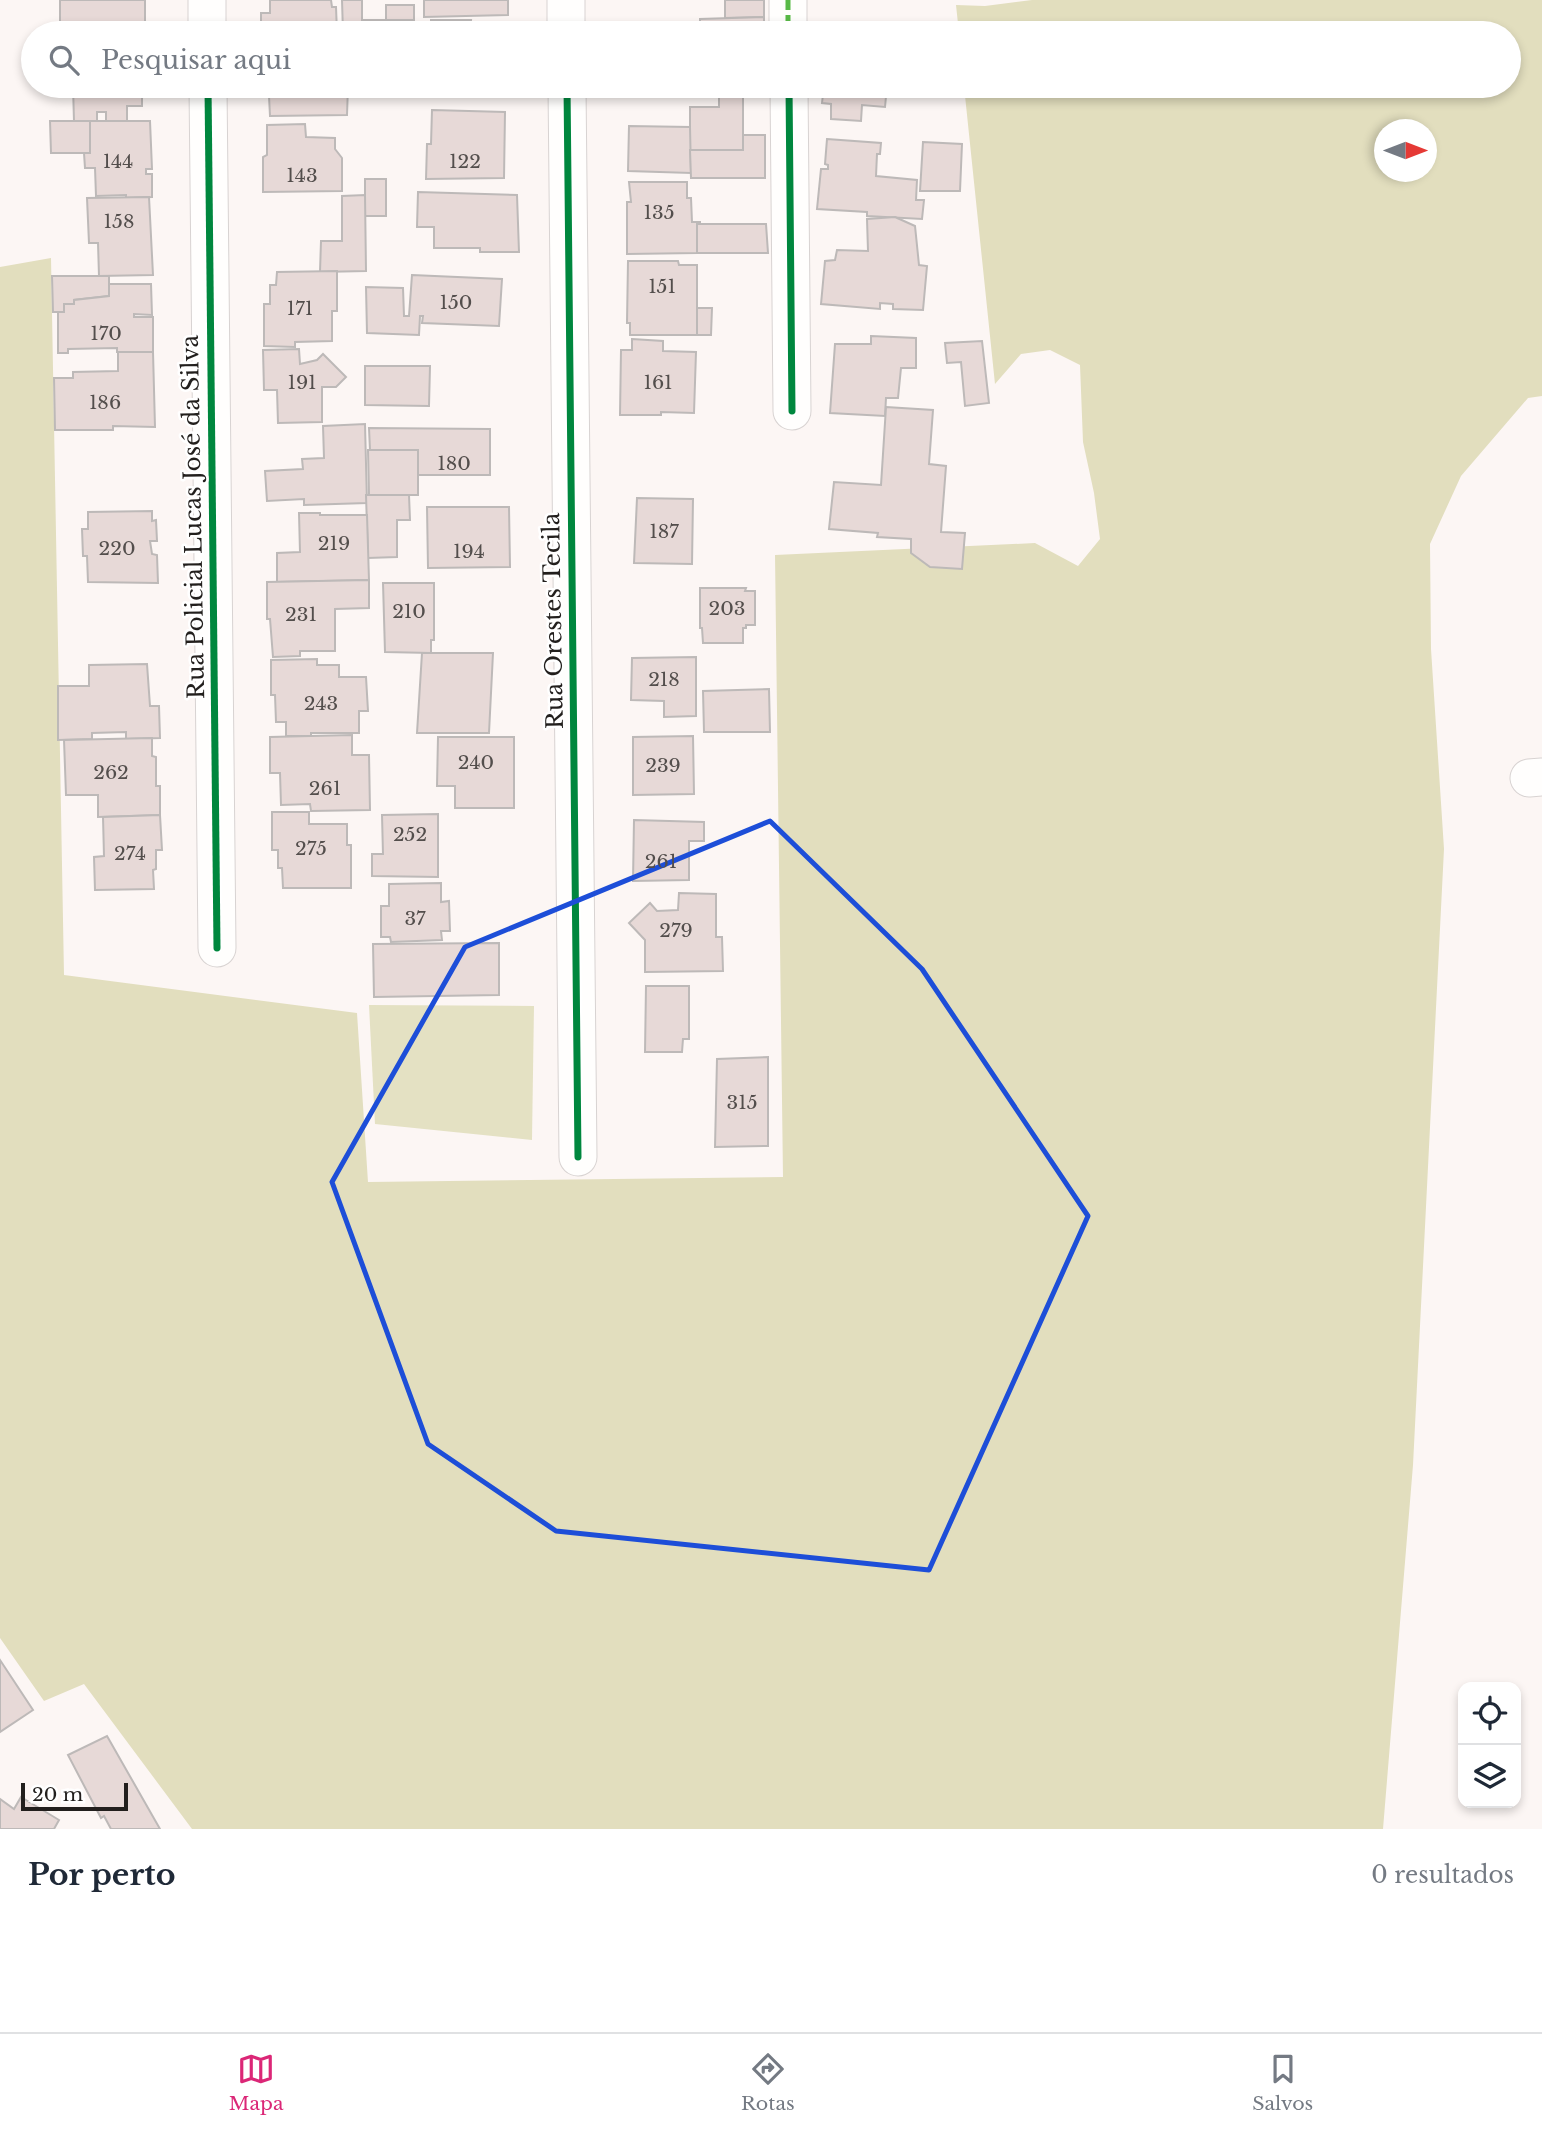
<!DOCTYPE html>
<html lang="pt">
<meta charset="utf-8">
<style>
body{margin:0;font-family:"Libre Baskerville",serif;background:#f6f6f7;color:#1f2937}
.controls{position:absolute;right:21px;bottom:21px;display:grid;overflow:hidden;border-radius:14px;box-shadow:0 4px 10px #0003}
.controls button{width:63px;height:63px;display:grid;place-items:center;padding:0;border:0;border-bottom:2px solid #e0e1e3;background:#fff;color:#1f2937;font:35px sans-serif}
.compass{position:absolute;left:1374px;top:119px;width:63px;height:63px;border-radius:50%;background:#fff;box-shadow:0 4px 10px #0003;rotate:90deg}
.scale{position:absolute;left:21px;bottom:18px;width:107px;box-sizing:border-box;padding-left:7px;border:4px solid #221f1d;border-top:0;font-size:19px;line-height:24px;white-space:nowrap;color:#221f1d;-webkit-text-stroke:5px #fff;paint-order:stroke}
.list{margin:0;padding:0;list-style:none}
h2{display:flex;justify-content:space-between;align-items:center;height:91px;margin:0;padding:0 28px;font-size:30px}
h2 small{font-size:23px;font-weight:400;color:#747a83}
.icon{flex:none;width:38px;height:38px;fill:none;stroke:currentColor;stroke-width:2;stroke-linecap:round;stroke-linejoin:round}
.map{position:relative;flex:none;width:1542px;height:1829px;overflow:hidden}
.search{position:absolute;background:#fff;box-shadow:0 4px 10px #0003;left:21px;right:21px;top:21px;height:77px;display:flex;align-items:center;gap:18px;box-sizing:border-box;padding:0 24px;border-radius:38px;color:#747a83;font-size:26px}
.sheet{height:203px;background:#fff}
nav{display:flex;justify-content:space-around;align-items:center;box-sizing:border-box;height:98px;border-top:2px solid #e0e1e3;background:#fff;font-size:19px;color:#747a83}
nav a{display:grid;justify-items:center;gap:4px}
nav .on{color:#db2777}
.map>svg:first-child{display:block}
</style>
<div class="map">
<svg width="1542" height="1829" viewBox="0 0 1542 1829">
<rect width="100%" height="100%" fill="#fcf6f4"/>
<polygon fill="#e4e1c3" points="369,1005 534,1006 532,1140 375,1124"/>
<path fill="#e2debe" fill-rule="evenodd" d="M 1032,0 L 1542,0 L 1542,396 L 1528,398 L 1461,476 L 1430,544 L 1431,649 L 1444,849 L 1413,1465 L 1383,1829 L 192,1829 L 84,1684 L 44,1701 L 0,1638 L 0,267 L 51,258 L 64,975 L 357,1013 L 368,1182 L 783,1177 L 775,555 L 1035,543 L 1078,566 L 1100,539 L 1094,493 L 1083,442 L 1080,365 L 1050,350 L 1021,354 L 995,384 L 964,86 L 1509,86 L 1509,33 L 959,33 L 956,5 L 985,6 ZM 1384,130 L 1426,130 L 1426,172 L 1384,172 Z"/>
<g fill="#e7d9d7" stroke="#bdb9b8" stroke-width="2">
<rect x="60" y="0" width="85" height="33"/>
<polygon points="270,0 331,0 332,7 336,7 337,33 261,33 261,13 270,13"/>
<polygon points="342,0 362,0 362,33 343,33"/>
<polygon points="424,0 508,0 508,15 424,17"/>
<polygon points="725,0 764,0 764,17 725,18"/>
<rect x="386" y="5" width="28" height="15"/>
<polygon points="764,17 764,33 700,33 700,19"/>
<rect x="362" y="20" width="26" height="13"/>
<polygon points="431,20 471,20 470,26 504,27 504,33 410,33 410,27 431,26"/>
<polygon points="73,86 142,86 142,106 127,106 127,121 106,121 106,112 97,112 97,121 74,121"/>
<polygon points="263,86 348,86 347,115 270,116 269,96 263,96"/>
<polygon points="410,86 500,86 500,96 409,96"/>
<rect x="733" y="86" width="31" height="11"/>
<polygon points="824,86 887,86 885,107 862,105 861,121 831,119 831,104 822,103"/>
<polygon points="719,97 743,97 743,150 690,150 690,107 719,107"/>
<polygon points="432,110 505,112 504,178 426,179 427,144 431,144"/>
<polygon points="50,121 90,121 90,153 51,153"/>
<polygon points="90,121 150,121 152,169 146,169 146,174 152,174 152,197 126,198 126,195 96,196 95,168 85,168 84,153 90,153"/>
<polygon points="305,124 306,137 335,138 335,149 342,158 342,191 263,192 263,157 267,155 267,125"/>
<polygon points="629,126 690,127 691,173 628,171"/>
<polygon points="743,135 765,135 765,178 691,178 690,150 743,150"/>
<polygon points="827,139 881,143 880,154 877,154 876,176 917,180 916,200 924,200 922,219 867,216 867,212 817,209 821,169 828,169 828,165 825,164"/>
<polygon points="923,142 962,144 960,191 920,191"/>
<rect x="365" y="179" width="21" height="37"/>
<polygon points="629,182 687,182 687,198 691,198 692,222 700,222 700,224 697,224 697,253 627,254 627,202 631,202"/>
<polygon points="418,192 517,195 519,252 480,252 480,248 434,248 434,227 417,227"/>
<polygon points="365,195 366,271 320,272 321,241 342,241 342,196"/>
<polygon points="149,197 153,275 99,276 98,243 89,243 87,198"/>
<polygon points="895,217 915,226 919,265 927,266 923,310 893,309 893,304 880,303 880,309 821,304 825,261 835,260 837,250 868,251 867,219"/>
<polygon points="697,224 766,224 768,253 697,253"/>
<polygon points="628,261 678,261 679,265 697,265 697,335 630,335 630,323 627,323"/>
<polygon points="337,271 337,311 332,311 332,341 295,342 295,347 264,346 264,304 270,304 270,285 276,285 277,272"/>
<polygon points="412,275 502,279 499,326 422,323 423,316 420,316 419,335 367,333 366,287 403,288 404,316 409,316"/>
<polygon points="52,276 109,276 109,296 74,300 74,304 64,304 64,312 53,312"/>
<polygon points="109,284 151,284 152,315 134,314 134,317 153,317 153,352 117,352 117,348 68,349 68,353 58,353 58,312 64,312 64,304 74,304 74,300 109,296"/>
<polygon points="697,308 712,308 711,335 697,335"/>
<polygon points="871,336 916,338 916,368 901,368 898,398 886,398 885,416 830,413 835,344 871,344"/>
<polygon points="632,339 663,341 663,351 696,352 694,413 661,412 661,415 620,415 621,350 632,350"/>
<polygon points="982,341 989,403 965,406 961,362 947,363 945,343"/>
<polygon points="299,349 300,364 317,360 323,354 346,377 336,387 322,387 322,422 278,423 277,390 264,390 263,350"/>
<polygon points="118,352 153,352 155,427 113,426 113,430 55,430 54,378 73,378 73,372 118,371"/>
<polygon points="365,366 430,366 429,406 365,405"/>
<polygon points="886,407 933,410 929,464 946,466 941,532 965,533 962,569 930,567 911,553 911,539 877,537 878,533 829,529 834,482 881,485"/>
<polygon points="365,424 367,503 304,505 304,499 267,501 265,471 303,469 302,459 324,458 323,426"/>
<polygon points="369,428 490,429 490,475 418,475 418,450 370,450"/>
<polygon points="368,450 418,450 418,495 369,495"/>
<polygon points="366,495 409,495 410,520 397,520 397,557 368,558"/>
<polygon points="637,498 693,499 692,564 634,563"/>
<polygon points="427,507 509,507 510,567 428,568"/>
<polygon points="152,511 152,521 156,520 157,541 150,541 152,554 157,555 158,583 88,582 87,556 83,556 82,529 88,529 88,512"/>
<polygon points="299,513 320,513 320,515 367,515 369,580 277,582 277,553 300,552"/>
<polygon points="369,580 369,608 335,609 335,651 300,651 300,656 273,657 270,619 267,619 267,582"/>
<polygon points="383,583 434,583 434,640 431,640 431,653 385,652"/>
<polygon points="700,588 746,588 745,591 755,591 755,625 746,625 746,628 743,628 743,643 703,643 702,628 700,628"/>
<polygon points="422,653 493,653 489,733 417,733"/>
<polygon points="696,657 696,716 664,717 664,701 631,700 632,658"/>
<polygon points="317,659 317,665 339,665 339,677 366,677 368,711 359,711 359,733 311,733 311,736 286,736 286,722 276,722 275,695 271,695 271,660"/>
<polygon points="147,664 150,706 159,706 160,738 126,739 126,732 92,733 92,739 58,740 58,686 89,686 89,665"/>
<polygon points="769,689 770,732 704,732 703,691"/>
<polygon points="352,735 352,755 369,755 370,810 311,811 310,804 281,805 280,773 270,773 270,737"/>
<polygon points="693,736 694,794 633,795 633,737"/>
<polygon points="438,737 514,737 514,808 455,808 455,786 437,786"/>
<polygon points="152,738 152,756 156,757 156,786 160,786 160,815 98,817 98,795 66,795 64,740"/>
<polygon points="272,812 309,812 309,824 347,824 347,845 351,845 351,888 283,888 282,868 278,868 278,850 272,850"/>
<polygon points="438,814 438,877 372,876 372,854 383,854 382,815"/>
<polygon points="160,815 162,850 156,850 156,869 153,870 154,889 95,890 94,857 104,856 103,817"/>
<polygon points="634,820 704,822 704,841 689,841 689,880 633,881"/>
<polygon points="441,883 441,902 449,901 450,931 441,931 442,940 391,942 390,937 381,937 381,906 389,906 389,884"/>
<polygon points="679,893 716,894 716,937 722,937 723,971 645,972 645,940 629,923 650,903 657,911 678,910"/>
<polygon points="499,943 499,995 374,997 373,944"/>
<polygon points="646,986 689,986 689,1039 683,1039 682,1052 645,1052"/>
<polygon points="768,1057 768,1146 715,1147 717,1059"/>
<polygon points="0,1660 33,1710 0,1732"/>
<polygon points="107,1736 160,1829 111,1829 104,1816 101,1818 68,1755"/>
<polygon points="21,1797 59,1820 54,1829 0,1829 0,1799 14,1809"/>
</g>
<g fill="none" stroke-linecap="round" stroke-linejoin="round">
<defs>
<g id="minor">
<polyline points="207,0 207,33"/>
<polyline points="566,0 566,33"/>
<polyline points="788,0 788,33"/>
<polyline points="208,86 217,948"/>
<polyline points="567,86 578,1157"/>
<polyline points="789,86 792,411"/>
<polyline points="1529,778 1542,777"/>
</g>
</defs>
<use href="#minor" stroke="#d8d3d2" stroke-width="39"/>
<use href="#minor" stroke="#fffefd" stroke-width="37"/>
<polyline stroke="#58b947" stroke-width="5" stroke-dasharray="10 5" stroke-linecap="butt" points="788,0 788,33"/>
<defs>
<g id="cycleway">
<polyline points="208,86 217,948"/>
<polyline points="567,86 578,1157"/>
<polyline points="789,86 792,411"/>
</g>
</defs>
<use href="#cycleway" stroke="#fff" stroke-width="11"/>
<use href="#cycleway" stroke="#00873e" stroke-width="7"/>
</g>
<path fill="none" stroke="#1d4ed8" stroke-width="5" stroke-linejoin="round" d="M 770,821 L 922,969 L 1088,1216 L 929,1570 L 556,1531 L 428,1444 L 332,1182 L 465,947 Z"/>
<g text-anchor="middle" stroke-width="5" stroke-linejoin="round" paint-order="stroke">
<g font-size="19" fill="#534e4c">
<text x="118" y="168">144</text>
<text x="465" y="168">122</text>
<text x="302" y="182">143</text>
<text x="659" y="219">135</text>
<text x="119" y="228">158</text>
<text x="662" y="293">151</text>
<text x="456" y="309">150</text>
<text x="300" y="315">171</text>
<text x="106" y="340">170</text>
<text x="302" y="389">191</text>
<text x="658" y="389">161</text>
<text x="105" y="409">186</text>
<text x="454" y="470">180</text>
<text x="664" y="538">187</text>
<text x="334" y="550">219</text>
<text x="117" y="555">220</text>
<text x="469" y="558">194</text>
<text x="727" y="615">203</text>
<text x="409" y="618">210</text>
<text x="301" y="621">231</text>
<text x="664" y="686">218</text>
<text x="321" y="710">243</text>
<text x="476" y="769">240</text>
<text x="663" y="772">239</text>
<text x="111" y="779">262</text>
<text x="325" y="795">261</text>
<text x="410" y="841">252</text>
<text x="311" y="855">275</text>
<text x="130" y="860">274</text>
<text x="661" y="868">261</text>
<text x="415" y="925">37</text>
<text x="676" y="937">279</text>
<text x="742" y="1109">315</text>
</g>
<g font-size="23" fill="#221f1d" stroke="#fff">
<text transform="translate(193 517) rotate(-91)" y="8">Rua Policial Lucas José da Silva</text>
<text transform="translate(553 621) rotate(-91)" y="8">Rua Orestes Tecila</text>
</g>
</g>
</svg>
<div class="controls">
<button><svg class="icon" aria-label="locate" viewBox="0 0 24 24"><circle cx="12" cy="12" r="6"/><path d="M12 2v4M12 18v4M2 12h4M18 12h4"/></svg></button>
<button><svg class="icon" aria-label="layers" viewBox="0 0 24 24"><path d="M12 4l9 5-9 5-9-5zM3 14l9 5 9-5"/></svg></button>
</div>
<svg class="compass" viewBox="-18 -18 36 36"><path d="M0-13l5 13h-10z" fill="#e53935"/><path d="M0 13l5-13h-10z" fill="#747a83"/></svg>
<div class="scale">20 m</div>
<div class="search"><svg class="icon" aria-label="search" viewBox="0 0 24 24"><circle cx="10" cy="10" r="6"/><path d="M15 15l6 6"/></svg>Pesquisar aqui</div>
</div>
<section class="sheet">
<h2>Por perto<small>0 resultados</small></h2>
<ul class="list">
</ul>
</section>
<nav>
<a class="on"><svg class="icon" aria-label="map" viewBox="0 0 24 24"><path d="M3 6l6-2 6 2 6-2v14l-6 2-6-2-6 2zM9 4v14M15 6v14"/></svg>Mapa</a>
<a><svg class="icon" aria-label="directions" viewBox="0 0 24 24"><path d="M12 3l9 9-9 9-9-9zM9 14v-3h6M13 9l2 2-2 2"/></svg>Rotas</a>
<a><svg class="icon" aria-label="saved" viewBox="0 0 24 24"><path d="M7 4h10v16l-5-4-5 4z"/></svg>Salvos</a>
</nav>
